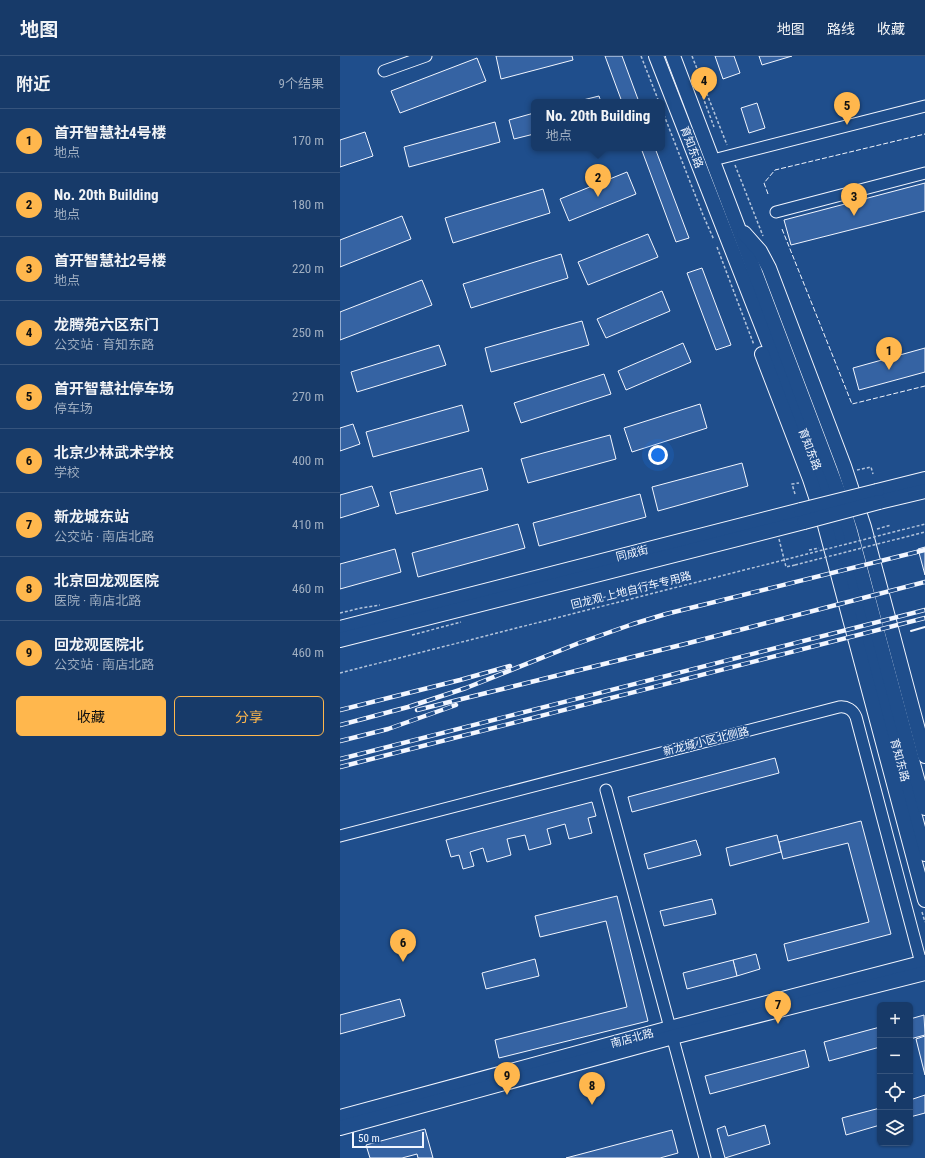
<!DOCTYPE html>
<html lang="zh">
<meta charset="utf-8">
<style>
body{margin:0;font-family:"Roboto Condensed","Noto Sans SC",sans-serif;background:#20416f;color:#f1f3f6}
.controls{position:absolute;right:12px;bottom:12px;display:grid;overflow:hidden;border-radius:6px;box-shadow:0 1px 3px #0004}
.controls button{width:36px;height:36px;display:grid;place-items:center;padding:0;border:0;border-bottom:1px solid #36547d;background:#173a69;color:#f1f3f6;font:20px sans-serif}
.scale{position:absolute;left:12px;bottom:10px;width:72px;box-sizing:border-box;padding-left:4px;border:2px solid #f2f6ff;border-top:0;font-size:11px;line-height:14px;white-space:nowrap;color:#f2f6ff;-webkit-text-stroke:3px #1f4e8c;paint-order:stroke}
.you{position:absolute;left:318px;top:399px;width:14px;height:14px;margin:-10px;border:3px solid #fff;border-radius:50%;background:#1a73e8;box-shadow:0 0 0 6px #1a73e833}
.badge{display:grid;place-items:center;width:26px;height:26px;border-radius:50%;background:#ffb74d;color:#111;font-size:13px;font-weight:700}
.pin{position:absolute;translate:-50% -33px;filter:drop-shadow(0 1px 2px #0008)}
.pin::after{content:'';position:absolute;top:21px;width:14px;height:12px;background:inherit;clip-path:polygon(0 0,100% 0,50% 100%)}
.popup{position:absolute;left:191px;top:43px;width:134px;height:52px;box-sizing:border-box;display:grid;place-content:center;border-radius:6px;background:#173a69;filter:drop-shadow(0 1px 3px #0005);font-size:13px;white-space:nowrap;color:#9eadc0}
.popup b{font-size:15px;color:#f1f3f6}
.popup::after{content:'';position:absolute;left:50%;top:100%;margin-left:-8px;border:8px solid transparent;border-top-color:#173a69}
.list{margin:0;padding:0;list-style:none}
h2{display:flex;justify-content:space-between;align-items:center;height:52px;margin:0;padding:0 16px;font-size:17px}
h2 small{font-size:13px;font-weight:400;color:#9eadc0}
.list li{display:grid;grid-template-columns:26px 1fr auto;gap:12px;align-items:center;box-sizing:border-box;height:64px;padding:0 16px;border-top:1px solid #36547d}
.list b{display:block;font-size:15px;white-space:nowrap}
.list p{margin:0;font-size:13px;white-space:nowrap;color:#9eadc0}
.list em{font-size:13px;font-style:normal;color:#9eadc0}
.actions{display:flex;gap:8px;padding:12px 16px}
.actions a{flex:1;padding:9px 0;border:1px solid #ffb74d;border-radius:6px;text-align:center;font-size:14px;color:#ffb74d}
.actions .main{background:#ffb74d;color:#111}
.icon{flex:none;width:22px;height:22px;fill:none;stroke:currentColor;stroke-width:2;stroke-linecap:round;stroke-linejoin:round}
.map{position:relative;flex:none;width:585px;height:1102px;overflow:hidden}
header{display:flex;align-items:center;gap:24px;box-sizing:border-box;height:56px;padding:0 20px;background:#173a69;border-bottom:1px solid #36547d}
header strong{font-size:19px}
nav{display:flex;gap:22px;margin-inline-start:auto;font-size:14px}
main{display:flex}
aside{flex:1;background:#173a69}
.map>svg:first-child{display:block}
</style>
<header>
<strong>地图</strong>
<nav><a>地图</a><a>路线</a><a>收藏</a></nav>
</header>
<main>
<aside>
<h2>附近<small>9个结果</small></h2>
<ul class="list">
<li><span class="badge">1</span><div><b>首开智慧社4号楼</b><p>地点</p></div><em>170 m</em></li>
<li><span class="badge">2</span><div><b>No. 20th Building</b><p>地点</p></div><em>180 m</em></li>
<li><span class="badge">3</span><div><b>首开智慧社2号楼</b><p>地点</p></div><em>220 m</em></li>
<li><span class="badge">4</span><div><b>龙腾苑六区东门</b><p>公交站 · 育知东路</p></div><em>250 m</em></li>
<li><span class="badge">5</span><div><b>首开智慧社停车场</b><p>停车场</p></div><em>270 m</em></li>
<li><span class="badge">6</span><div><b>北京少林武术学校</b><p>学校</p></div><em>400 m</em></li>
<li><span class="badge">7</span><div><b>新龙城东站</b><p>公交站 · 南店北路</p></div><em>410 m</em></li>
<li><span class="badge">8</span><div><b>北京回龙观医院</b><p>医院 · 南店北路</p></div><em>460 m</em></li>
<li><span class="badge">9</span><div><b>回龙观医院北</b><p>公交站 · 南店北路</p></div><em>460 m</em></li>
</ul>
<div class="actions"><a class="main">收藏</a><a>分享</a></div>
</aside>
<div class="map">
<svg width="585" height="1102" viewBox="0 0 585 1102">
<rect width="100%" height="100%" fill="#1f4e8c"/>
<g fill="#3563a3" stroke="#f2f6ff">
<polygon points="156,0 232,0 233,4 161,23"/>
<polygon points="265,0 282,0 299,46 282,46"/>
<polygon points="375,0 394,0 400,17 383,23"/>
<polygon points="419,0 452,0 422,9"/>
<polygon points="137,2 146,25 60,57 51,35"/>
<polygon points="259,40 261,46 235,46"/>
<polygon points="417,47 425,72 409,77 401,52"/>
<polygon points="194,57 194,78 174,83 169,64"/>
<polygon points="155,66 160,86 69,111 64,91"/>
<polygon points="25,76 33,100 0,111 0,84"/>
<polygon points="301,92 315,92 349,182 336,186"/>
<polygon points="287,116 296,138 229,165 220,143"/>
<polygon points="585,127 585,155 451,189 444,164"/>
<polygon points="203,133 210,157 113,187 105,162"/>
<polygon points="62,160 71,183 0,211 0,184"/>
<polygon points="308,178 318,201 248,229 238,206"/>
<polygon points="221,198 228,222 131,252 123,228"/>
<polygon points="362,212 391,289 376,294 347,217"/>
<polygon points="82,224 92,249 0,284 0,256"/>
<polygon points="322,235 330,255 266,282 257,263"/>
<polygon points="242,265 249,289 151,316 145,292"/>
<polygon points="343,287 351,306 286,334 278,315"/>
<polygon points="99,289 106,309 17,336 11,316"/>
<polygon points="585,292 585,316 519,334 513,312"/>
<polygon points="264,318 271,338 181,367 174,347"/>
<polygon points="360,348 367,372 292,396 284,372"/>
<polygon points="122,349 129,375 33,401 26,376"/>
<polygon points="13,368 20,388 0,395 0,372"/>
<polygon points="270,379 276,403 188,427 181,403"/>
<polygon points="402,407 408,430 318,455 312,431"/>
<polygon points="142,412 148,434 56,458 50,436"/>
<polygon points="32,430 39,450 0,462 0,439"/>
<polygon points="300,438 306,461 199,490 193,467"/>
<polygon points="178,468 185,492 78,521 72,497"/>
<polygon points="585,491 585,519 578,493"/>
<polygon points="55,493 61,516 0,533 0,508"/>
<polygon points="435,702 439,717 292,756 288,741"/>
<polygon points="252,746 256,760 248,762 252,777 229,783 225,768 207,773 211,788 189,794 185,779 167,783 171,799 147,806 143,792 130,796 134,810 123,813 119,799 111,801 106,784"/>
<polygon points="521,765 551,878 448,905 444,888 529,866 508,787 443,803 439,786"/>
<polygon points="437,779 441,796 390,810 386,792"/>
<polygon points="356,784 361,799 308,813 304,798"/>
<polygon points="277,840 308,965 159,1002 155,984 287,951 266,865 200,881 195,860"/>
<polygon points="372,843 376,858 324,870 320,855"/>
<polygon points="416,898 420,913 397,920 393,904"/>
<polygon points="195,903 199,920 146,933 142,917"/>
<polygon points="393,904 397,920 347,933 343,917"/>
<polygon points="60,943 65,960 0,978 0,959"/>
<polygon points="584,959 585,979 570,983 570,963"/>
<polygon points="540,971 540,991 489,1005 484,986"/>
<polygon points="585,980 585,1019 576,983"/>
<polygon points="465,994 469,1011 370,1038 365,1020"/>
<polygon points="585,1039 585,1057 570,1061 570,1044"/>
<polygon points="540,1052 540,1069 506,1079 502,1062"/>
<polygon points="425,1069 430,1088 385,1102 377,1073 385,1070 388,1080"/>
<polygon points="85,1073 93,1102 78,1102 77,1098 62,1102 30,1102 26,1089"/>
<polygon points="332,1074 338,1097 320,1102 226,1102"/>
</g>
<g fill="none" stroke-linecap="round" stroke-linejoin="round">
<defs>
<g id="minor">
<polyline points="44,15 86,0"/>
<polyline points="373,104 585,50"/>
<polyline points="436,156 585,117"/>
<polyline points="266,734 365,1102"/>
<path d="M 0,780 L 499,651 C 507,650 513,654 516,661 L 581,907"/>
</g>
<g id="major">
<polyline points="316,0 472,398 487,441 499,478 585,798"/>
<polyline points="333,0 499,438 510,475 585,752"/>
<polyline points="404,177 420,195 429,212 504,410 524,471 585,700"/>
<polyline points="422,298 470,423 483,462 585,844"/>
<polyline points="537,435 585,423"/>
<polyline points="539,446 585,435"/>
<polyline points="0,572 461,454"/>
<polyline points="0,584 464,466"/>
<polyline points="0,1061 330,972 585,906"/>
<polyline points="0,1072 333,981 585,917"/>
</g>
</defs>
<use href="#minor" stroke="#f2f6ff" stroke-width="13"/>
<use href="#major" stroke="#f2f6ff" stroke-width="16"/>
<g stroke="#b3c4dc" stroke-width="1.5" stroke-dasharray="3 2" stroke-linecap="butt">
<polyline points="301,0 319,46"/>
<polyline points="352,0 387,89"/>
<polyline points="354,17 374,71"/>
<polyline points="322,54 363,159 374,184"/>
<polyline points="395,109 423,180"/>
<polyline points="377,191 414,289"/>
<polyline points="517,414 531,411 533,418"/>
<polyline points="455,438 452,428 459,427"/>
<polyline points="537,473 551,469"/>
<polyline points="581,477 585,476"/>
<polyline points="439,483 446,511 455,509"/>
<polyline points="469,494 479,492"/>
<polyline points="0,557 21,552 40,549"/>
<polyline points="72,579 121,566"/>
<polyline points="582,856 585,866"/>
</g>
<use href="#minor" stroke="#1f4e8c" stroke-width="11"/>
<use href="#major" stroke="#1f4e8c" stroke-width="14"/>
<defs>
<g id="rail">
<polyline points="0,654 120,624 170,610"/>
<polyline points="77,654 345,588 585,526"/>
<polyline points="0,669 68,651 126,632 239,587 293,568 326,558 585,494"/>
<polyline points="0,685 48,673 116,649"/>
<polyline points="0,703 585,554"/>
<polyline points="0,711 585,562"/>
</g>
</defs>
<use href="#rail" stroke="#f2f6ff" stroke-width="4.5"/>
<use href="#rail" stroke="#1f4e8c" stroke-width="3" stroke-dasharray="9" stroke-linecap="butt"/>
<defs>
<g id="major-bridge">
<polyline points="461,454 537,435"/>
<polyline points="464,466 539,446"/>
</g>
</defs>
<use href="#major-bridge" stroke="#f2f6ff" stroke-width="16" stroke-linecap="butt"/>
<g stroke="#b3c4dc" stroke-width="1.5" stroke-dasharray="3 2" stroke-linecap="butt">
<polyline points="455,509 581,477"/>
<polyline points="0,617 585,468"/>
</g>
<use href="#major-bridge" stroke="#1f4e8c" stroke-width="14"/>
<g stroke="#f2f6ff" stroke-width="1" stroke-dasharray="5 2" stroke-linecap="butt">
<polyline points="428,138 424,127 435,114 585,78"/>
<polyline points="442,173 512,348 585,330"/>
</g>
<polyline stroke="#f2f6ff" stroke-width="2" points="571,575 585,571"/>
</g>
<g text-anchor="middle" stroke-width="3" stroke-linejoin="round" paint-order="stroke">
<g font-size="11" fill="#f2f6ff" stroke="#1f4e8c">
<text transform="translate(352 91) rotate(69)" y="4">育知东路</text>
<text transform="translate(470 393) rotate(69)" y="4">育知东路</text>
<text transform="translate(292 497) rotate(-14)" y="4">同成街</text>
<text transform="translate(291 534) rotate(-14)" y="4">回龙观-上地自行车专用路</text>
<text transform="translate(366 685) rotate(-14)" y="4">新龙城小区北侧路</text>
<text transform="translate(560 704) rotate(75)" y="4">育知东路</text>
<text transform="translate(292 982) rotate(-15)" y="4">南店北路</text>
</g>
</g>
</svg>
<div class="controls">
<button>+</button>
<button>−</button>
<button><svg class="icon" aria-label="locate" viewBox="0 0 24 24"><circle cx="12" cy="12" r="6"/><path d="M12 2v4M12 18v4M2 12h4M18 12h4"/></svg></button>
<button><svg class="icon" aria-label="layers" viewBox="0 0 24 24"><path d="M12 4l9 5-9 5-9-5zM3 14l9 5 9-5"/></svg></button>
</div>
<div class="scale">50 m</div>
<div class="you"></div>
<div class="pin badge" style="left:549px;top:314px">1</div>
<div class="pin badge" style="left:258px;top:141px">2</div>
<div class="popup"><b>No. 20th Building</b>地点</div>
<div class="pin badge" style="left:514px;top:160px">3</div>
<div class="pin badge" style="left:364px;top:44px">4</div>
<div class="pin badge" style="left:507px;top:69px">5</div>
<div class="pin badge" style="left:63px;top:906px">6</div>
<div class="pin badge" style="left:438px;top:968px">7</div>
<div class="pin badge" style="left:252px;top:1049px">8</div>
<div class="pin badge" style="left:167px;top:1039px">9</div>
</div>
</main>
